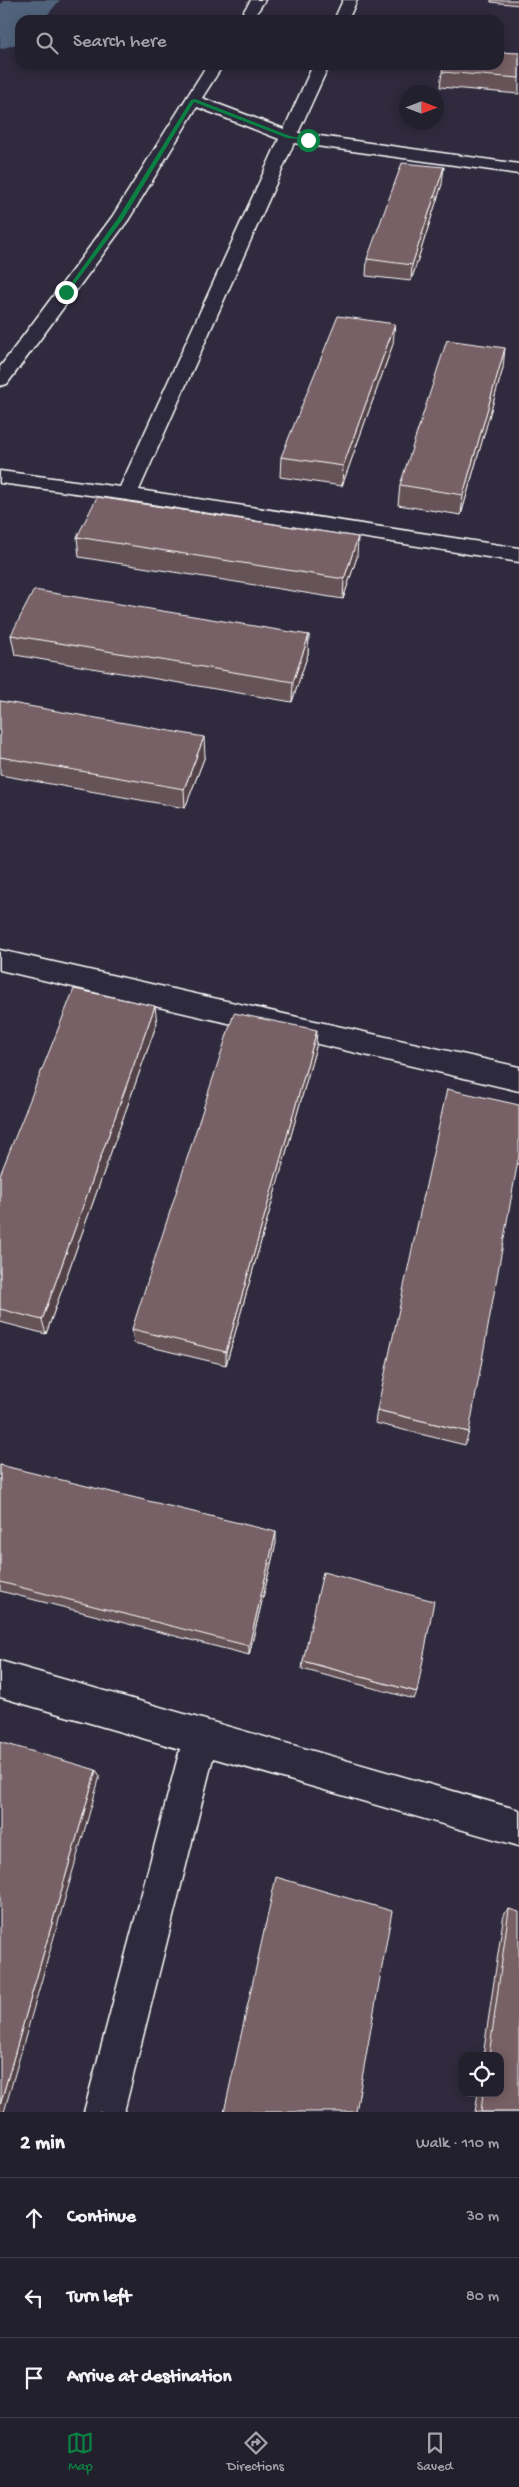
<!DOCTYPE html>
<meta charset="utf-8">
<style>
body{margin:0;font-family:"Gochi Hand",sans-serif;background:#2b2836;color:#f1f3f6}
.controls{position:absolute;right:15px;bottom:15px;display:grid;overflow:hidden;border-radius:10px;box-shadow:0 2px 12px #0003}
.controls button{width:45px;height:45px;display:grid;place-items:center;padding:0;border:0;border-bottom:1px solid #403e4a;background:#23202e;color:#f1f3f6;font:25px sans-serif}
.compass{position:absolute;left:399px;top:85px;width:45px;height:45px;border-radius:50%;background:#23202e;box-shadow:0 2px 12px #0003;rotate:90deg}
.stop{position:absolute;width:15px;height:15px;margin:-11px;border:4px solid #0b8043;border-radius:50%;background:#fff}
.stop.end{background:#0b8043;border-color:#fff;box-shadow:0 1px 5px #0008}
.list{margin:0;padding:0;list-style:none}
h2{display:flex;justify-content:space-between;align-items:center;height:65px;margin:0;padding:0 20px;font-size:21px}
h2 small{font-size:16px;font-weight:400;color:#a3a3aa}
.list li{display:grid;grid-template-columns:32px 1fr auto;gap:15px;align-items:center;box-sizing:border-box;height:80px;padding:0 20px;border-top:1px solid #403e4a}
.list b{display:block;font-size:19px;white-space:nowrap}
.list em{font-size:16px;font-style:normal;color:#a3a3aa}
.icon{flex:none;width:28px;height:28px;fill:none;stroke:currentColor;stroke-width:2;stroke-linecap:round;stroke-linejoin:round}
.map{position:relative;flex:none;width:519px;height:2112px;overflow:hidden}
.search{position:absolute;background:#23202e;box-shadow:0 2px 12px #0003;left:15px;right:15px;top:15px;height:55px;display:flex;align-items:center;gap:12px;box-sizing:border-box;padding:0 18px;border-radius:15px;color:#a3a3aa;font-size:19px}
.sheet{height:305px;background:#23202e}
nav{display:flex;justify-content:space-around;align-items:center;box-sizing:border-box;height:70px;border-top:1px solid #403e4a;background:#23202e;font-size:14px;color:#a3a3aa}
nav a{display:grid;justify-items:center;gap:2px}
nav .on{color:#0b8043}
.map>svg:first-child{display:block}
</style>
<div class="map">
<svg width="519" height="2112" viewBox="0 0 519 2112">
<rect width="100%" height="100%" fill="#2f2a3d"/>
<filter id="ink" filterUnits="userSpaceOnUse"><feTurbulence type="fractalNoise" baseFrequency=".02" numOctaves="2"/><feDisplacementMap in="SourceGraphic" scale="10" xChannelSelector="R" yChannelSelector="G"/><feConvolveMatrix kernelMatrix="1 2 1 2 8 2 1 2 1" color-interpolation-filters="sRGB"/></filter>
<g filter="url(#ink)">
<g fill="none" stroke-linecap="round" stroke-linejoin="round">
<polygon fill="#51647c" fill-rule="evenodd" points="5,0 60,0 43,20 20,20 20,43 0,49 0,5"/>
<defs>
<g id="minor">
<polygon points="251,0 265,0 252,20 238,20"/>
<polygon points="343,0 357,0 348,20 334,20"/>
<polygon points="207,65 223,65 202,98 284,129 313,65 329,65 298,133 519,164 519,174 294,143 139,490 519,548 519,562 127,500 0,483 0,471 120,487 279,139 197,107 129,219 7,384 0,386 0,367 112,217"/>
<polygon points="0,950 519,1067 519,1091 0,970"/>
<polygon points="0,1661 519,1810 519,1846 213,1758 124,2112 84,2112 180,1749 0,1697"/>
</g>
</defs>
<use href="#minor" stroke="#fff" stroke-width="3"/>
<use href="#minor" fill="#2f2a3d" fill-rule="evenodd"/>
</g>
<g fill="#665358" stroke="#fff">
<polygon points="491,0 519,0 519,5 491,2"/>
<polygon points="519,53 519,94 440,87 442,72"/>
<polygon points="442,184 411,281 366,276 367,259"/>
<polygon points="393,344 342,486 280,477 281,457"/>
<polygon points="503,368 461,515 398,505 400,485"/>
<polygon points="77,537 357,557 343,599 79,557"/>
<polygon points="11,635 309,635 308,654 292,702 15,655"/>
<polygon points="0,701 205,756 185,808 0,775"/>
<polygon points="157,1023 46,1334 0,1322 0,1175"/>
<polygon points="316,1047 226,1365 134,1343 132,1329"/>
<polygon points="377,1410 469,1432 465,1445 375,1423"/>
<polygon points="0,1465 276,1543 249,1655 0,1591"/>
<polygon points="303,1661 417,1692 414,1699 302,1669"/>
<polygon points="509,1909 519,2112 475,2112 478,2093 500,2093 500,2056 483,2056 504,1913"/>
</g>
<g fill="#534347" stroke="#fff">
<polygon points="444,167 442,184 411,281 412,265"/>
<polygon points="395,324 393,344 342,486 343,466"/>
<polygon points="505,348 503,368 461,515 463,495"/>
<polygon points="358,537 357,557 343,599 344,579"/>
<polygon points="309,635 308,654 292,702 293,682"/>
<polygon points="204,737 205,756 185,808 184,789"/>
<polygon points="155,1006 157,1023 46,1334 42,1320"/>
<polygon points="317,1030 316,1047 226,1365 226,1352"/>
<polygon points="276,1532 276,1543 249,1655 249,1646"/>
<polygon points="96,1770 100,1776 4,2112 0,2112 0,2105"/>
</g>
<g fill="#776066" stroke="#fff">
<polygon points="499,52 519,53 519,78 442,72 443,65 499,65"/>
<polygon points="402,163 444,167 412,265 367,259"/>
<polygon points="338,316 395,324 343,466 281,457"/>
<polygon points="447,340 505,348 463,495 400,485"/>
<polygon points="97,497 358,537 344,579 77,537"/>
<polygon points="34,590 309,635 293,682 11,635"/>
<polygon points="0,701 204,737 184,789 0,757"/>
<polygon points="74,989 155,1006 42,1320 0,1309 0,1175"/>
<polygon points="234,1013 317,1030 226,1352 132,1329"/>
<polygon points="447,1089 519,1105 519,1155 469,1432 377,1410"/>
<polygon points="0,1465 276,1532 249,1646 0,1582"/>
<polygon points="323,1572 434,1601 417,1692 303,1661"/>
<polygon points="0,1742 96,1770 0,2105"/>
<polygon points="276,1877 392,1911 356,2112 224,2112"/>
<polygon points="509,1909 519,1912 519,2112 481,2112 483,2093 500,2093 500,2056 489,2056"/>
</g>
</g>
<polygon fill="#0b8043" points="195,99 290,136 310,140 287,138 194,102 123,219 68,293 64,293 118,218 191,100"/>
</svg>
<div class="controls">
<button><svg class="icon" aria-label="locate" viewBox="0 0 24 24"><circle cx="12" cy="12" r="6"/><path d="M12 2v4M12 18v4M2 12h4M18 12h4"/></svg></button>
</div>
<svg class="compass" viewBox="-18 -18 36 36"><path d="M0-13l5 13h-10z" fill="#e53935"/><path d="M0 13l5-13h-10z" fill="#a3a3aa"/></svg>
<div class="stop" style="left:308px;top:140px"></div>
<div class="stop end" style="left:66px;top:292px"></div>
<div class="search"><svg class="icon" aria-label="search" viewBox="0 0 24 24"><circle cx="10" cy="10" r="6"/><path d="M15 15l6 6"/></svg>Search here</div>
</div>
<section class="sheet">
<h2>2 min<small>Walk · 110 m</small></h2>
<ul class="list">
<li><svg class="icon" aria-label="ahead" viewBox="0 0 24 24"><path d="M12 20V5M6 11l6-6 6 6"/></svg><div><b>Continue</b></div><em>30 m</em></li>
<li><svg class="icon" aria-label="left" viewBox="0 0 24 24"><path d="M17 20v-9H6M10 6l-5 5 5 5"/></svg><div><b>Turn left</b></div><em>80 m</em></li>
<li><svg class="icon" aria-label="arrive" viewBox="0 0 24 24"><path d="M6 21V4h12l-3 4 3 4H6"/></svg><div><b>Arrive at destination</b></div></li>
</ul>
</section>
<nav>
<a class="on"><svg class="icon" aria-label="map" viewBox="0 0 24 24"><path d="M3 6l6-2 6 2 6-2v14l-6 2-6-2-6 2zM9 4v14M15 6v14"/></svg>Map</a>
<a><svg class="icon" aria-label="directions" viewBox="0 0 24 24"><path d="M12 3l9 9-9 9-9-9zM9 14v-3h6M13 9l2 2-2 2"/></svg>Directions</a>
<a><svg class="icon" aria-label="saved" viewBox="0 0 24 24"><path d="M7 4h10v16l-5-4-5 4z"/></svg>Saved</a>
</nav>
